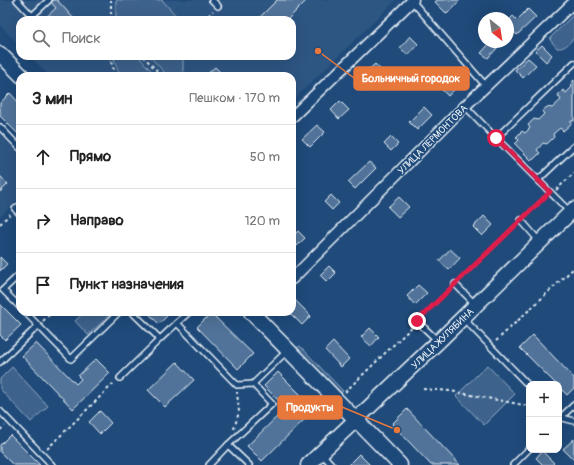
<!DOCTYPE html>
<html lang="ru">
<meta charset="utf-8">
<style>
body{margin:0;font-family:Pangolin,sans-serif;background:#f6f6f6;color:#222}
.controls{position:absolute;right:12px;bottom:12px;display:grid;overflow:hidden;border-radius:8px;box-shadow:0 4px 16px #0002}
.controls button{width:36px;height:36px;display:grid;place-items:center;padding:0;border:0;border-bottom:1px solid #e0e0e0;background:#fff;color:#222;font:20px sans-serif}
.compass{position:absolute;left:478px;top:12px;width:36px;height:36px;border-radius:50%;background:#fff;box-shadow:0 4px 16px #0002;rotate:150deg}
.stop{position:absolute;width:12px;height:12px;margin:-9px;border:3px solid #e11d48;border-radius:50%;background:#fff}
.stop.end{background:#e11d48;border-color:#fff;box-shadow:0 1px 4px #0008}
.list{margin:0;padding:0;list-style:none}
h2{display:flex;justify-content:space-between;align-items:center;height:52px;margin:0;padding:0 16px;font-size:17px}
h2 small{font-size:13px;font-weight:400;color:#767676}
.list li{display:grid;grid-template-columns:26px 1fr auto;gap:12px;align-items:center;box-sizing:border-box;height:64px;padding:0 16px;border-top:1px solid #e0e0e0}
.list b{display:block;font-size:15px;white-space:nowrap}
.list em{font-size:13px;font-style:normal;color:#767676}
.icon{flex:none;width:22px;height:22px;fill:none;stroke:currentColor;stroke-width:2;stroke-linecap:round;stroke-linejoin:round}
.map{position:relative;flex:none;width:574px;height:465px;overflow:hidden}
.search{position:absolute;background:#fff;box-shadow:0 4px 16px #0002;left:16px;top:16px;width:280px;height:44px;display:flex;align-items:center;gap:10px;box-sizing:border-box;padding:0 14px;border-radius:12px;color:#767676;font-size:15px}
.panel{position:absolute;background:#fff;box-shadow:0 4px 16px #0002;left:16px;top:72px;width:280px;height:244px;border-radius:12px}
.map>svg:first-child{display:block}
</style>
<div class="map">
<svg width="574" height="465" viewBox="0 0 574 465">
<rect width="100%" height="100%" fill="#1f4a7a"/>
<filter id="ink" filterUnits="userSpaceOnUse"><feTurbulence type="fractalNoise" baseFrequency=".025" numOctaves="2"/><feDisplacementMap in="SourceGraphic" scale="8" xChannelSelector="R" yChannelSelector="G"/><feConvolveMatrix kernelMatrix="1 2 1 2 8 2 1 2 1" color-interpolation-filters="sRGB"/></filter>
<g filter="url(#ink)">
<g fill="#2e5683">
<polygon points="0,0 396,0 292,101 292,76 49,76 30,56 292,56 292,20 20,20 20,46 0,25"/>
<polygon points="0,134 20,155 20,197 0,217"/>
</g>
<g fill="#3c628c" stroke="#92aac2">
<polygon points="116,0 162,0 180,20 116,20"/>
<path d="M 574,14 L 574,38 C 569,43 565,49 557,48 L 550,40 L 551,37 Z"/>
<polygon points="113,56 138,56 156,76 120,76"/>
<polygon points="149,56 183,56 183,76 168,76"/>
<polygon points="84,312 113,312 88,335 75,321"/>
<polygon points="300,346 343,391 340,393 297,348"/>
<polygon points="487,365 515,394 484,425 456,396"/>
<polygon points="12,367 48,406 31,422 0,389 0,379"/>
</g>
<g fill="#517399" stroke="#e8f1f8">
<polygon points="49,0 57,0 75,20 43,20 56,8"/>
<polygon points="277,0 307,0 287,20 257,20"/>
<polygon points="437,0 460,0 447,14 435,2"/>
<polygon points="528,9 536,17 517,35 508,26 508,21 513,16 517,20"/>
<polygon points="410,36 418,44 408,55 400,48"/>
<polygon points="491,42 495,42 499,46 488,58 481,53"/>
<polygon points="542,45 552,55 546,62 535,51"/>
<polygon points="528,58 536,65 523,78 515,70"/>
<polygon points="375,64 383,72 363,91 355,82"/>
<polygon points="215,67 224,76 205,76"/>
<polygon points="574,80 574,121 571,121 571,124 563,131 560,128 553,134 554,137 547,144 543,143 537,150 540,153 534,159 531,160 515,144 519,140 516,137 522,131 525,133 530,128 528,125 534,119 538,120 544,114 542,111 547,107 552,108 561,100 558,95 563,90 566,93 572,87 570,84"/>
<polygon points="450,83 455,89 448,96 442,90"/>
<polygon points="10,93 20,104 20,136 0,116 0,103"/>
<polygon points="340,101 349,110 339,119 331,110"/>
<polygon points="424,107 432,115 417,130 409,122"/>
<polygon points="317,125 325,132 310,147 302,139"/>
<polygon points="391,137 398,144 391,151 384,144"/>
<polygon points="369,162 376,168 355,189 348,182"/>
<polygon points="0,176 8,184 0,192"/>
<polygon points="331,195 339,203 332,210 324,202"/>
<polygon points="399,197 409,207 398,217 388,207"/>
<polygon points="484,216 493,225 482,236 473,227"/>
<polygon points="298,231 305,238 297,246 292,241 292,237"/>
<polygon points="450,249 460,258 449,270 439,261"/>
<polygon points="0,257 7,264 0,271"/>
<polygon points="329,266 336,273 327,282 320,275"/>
<polygon points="418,285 427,293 415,305 407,296"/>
<polygon points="294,299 311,316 302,325 289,312 292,312 292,302"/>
<polygon points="0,304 21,325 5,340 0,335"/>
<polygon points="147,312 171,312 159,324"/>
<polygon points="211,313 253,354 238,369 197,327"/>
<polygon points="370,328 379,337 371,346 361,337"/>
<polygon points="533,335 574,378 574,388 567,395 559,387 559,384 556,384 520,348"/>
<polygon points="333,342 349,359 341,367 325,350"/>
<polygon points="36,343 76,384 81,379 78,376 96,359 110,373 73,409 22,356"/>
<polygon points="177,362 194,380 165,407 148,390"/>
<polygon points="278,372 315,409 262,461 247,446 289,405 285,401 282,404 264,386"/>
<polygon points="407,409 460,465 431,465 392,424"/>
<polygon points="100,411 111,423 100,434 89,422"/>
<polygon points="10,435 40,465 13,465 0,452 0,445"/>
<polygon points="574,439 574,460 563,449"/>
<polygon points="542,451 554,463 552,465 543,465 536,458"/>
<polygon points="359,454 370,465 348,465"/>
</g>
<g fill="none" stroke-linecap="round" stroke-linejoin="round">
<defs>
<g id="lane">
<polyline points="17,0 32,16 49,0"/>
<polyline points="212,0 218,6"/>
<polyline points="412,1 486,86"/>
<polyline points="465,106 496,138"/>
<polyline points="0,127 20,148"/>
<polyline points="538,180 574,146"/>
<polyline points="20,205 15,209 20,214"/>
<polyline points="570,212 496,138 574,63"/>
<polyline points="521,220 540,242"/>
<polyline points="20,274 3,290 20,307"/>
<polyline points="455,284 475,304"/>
<polyline points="25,312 71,359 119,312"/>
<polyline points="132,312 160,339 177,323"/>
<polyline points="189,312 177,323 237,385 253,384"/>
<polyline points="464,319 529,386"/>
<polyline points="417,321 438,341"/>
<polyline points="0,362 38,326"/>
<polyline points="120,378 160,339"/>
<polyline points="0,411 52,465"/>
<polyline points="559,417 574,421"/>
<polyline points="559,419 574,405"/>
<polyline points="322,454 332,465"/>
<polyline points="209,465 228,445"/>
<polyline points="249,465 228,445 272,404 253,384 287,351"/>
<polyline points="513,465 529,449"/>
</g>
<g id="street">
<polyline points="292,117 413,0"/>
<polyline points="292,279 465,106 574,2"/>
</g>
<g id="secondary">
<polyline points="0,54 22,76"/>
<polyline points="251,312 400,465"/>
<polyline points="308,465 438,342 574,209"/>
</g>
</defs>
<use href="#lane" stroke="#e8f1f8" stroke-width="8"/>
<use href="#street" stroke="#e8f1f8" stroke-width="13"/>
<use href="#secondary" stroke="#e8f1f8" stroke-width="17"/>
<g stroke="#e8f1f8" stroke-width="2" stroke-dasharray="3 3" stroke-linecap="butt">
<polyline points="111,20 111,0"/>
<polyline points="204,20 213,11"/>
<polyline points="109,56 116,76"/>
<polyline points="143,56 162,76"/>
<polyline points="556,190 574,173"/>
<polyline points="525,216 545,196"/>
<polyline points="0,224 10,214"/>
<polyline points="461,279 516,225"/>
<polyline points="422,316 450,289"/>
<polyline points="43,321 52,312"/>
<polyline points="496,341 574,268"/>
<polyline points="423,389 450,391 529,406"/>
<polyline points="345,392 412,327"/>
<polyline points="234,429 239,412 237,392"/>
<polyline points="0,430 5,426"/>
<polyline points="47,449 115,382"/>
</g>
<use href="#lane" stroke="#1f4a7a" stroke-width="5"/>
<use href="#street" stroke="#1f4a7a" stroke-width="10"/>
<use href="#secondary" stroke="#1f4a7a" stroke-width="14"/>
</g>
</g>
<g fill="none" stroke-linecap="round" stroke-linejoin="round" filter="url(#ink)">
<polyline stroke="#e11d48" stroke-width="5" points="417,321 550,192 496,138"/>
</g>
<g text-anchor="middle" stroke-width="3" stroke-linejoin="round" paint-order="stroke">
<g font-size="10" fill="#e8f1f8" stroke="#1f4a7a">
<text transform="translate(432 139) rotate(-45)" y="4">УЛИЦА ЛЕРМОНТОВА</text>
<text transform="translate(442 338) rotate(-44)" y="4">УЛИЦА ЖУЛЯБИНА</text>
</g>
</g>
<path fill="none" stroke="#e8773b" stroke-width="1.5" d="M318 51L354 78M397 430L342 407"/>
<g fill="#e8773b" stroke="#1f4a7a" stroke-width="1.5">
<circle cx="318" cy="51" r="4"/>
<circle cx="397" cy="430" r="4"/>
</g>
<g fill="#e8773b" stroke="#e8773b" stroke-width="1.5">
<rect x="354" y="67" width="115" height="23" rx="4"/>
<rect x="278" y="396" width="64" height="23" rx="4"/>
</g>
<g font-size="11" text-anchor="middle" font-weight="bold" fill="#fff">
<text x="411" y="82">Больничный городок</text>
<text x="310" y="411">Продукты</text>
</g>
</svg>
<div class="controls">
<button>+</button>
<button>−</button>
</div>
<svg class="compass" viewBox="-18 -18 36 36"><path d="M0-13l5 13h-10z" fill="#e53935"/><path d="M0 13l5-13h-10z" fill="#767676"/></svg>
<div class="stop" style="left:496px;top:138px"></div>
<div class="stop end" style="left:417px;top:321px"></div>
<div class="search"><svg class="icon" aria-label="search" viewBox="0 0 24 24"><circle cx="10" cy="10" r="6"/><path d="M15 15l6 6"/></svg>Поиск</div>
<section class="panel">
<h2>3 мин<small>Пешком · 170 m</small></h2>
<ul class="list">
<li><svg class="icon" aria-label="ahead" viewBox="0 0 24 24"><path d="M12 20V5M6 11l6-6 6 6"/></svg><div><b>Прямо</b></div><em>50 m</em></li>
<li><svg class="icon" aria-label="right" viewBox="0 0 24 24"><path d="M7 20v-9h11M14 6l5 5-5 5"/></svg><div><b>Направо</b></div><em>120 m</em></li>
<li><svg class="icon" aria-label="arrive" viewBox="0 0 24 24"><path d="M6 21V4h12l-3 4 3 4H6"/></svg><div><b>Пункт назначения</b></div></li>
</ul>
</section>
</div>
